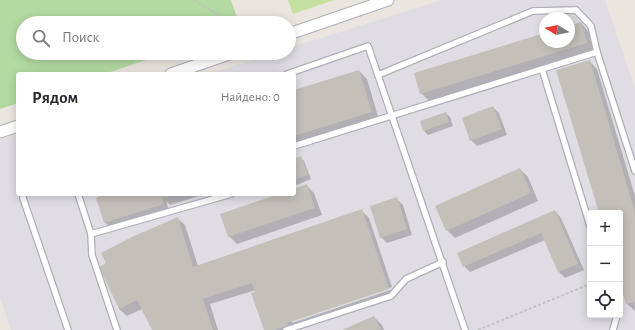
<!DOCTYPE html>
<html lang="ru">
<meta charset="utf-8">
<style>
body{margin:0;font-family:"Alegreya Sans",sans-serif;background:#f7f7f7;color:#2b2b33}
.controls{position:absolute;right:12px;bottom:12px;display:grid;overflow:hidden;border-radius:4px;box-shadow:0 2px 10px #0003}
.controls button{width:36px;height:36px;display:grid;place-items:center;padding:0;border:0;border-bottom:1px solid #e1e1e2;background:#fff;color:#2b2b33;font:20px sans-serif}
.compass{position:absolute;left:539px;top:12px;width:36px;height:36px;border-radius:50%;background:#fff;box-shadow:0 2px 10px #0003;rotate:280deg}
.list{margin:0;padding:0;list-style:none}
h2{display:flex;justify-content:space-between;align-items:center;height:52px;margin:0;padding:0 16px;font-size:17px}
h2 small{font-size:13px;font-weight:400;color:#7c7c81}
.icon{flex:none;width:22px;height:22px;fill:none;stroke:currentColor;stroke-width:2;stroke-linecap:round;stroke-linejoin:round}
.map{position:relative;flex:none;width:635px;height:330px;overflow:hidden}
.search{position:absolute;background:#fff;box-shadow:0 2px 10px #0003;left:16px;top:16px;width:280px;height:44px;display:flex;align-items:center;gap:10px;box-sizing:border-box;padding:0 14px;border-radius:22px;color:#7c7c81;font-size:15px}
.panel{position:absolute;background:#fff;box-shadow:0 2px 10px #0003;left:16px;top:72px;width:280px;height:124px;border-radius:4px}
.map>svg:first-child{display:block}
</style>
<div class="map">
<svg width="635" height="330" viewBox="0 0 635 330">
<rect width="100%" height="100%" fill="#eae5de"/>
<path fill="#dfdde3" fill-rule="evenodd" d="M 442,0 L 605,0 L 635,88 L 635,330 L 11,330 L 0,297 L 0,140 L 18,134 L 18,194 L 294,194 L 294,74 L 208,74 L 275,53 L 289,53 L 289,48 ZM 545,18 L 569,18 L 569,42 L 545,42 ZM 590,213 L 620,213 L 620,315 L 590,315 Z"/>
<polygon fill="#b3daa1" points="0,0 231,0 239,23 23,23 23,53 167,53 104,74 18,74 18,103 0,109"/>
<polygon fill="#c3e09e" points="288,0 334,0 293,14"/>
<g fill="#0003">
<polygon points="581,23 588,31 594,51 429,101 421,93 545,34 545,42 569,42 569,27"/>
<polygon points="589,61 597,69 635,196 635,311 627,304 620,280 620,213 600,213"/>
<polygon points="359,71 367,79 379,120 294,146 294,91"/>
<polygon points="493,107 499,113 507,135 477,146 471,140"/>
<polygon points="446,113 450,117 453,126 428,135 424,131"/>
<polygon points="300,157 304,161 311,179 297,185 294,182 294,160"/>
<polygon points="520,169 528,177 538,201 455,238 447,230"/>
<polygon points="307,186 314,193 322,215 237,244 229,236 282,194 294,194 294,190"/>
<polygon points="102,194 170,194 166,195 166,197 177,194 201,194 202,195 170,205 166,201 169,210 111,229 105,222 104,196"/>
<polygon points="396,198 403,205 412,235 387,243 381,237"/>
<polygon points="362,211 369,218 392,287 292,321 292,323 393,289 396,297 297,330 292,326 293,330 265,330 256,290 210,304 218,330 153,330 142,309 127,316 119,309 177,218 185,225 198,266"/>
<polygon points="555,211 561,218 584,270 565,278 559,272 545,240 470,272 464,266"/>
<polygon points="374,317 382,325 384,330 344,330"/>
</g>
<g fill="#c3bfb9">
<polygon points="581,22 587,43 420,94 414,73 545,33 545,42 569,42 569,26"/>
<polygon points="590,60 635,212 635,302 626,304 620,284 620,213 599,213 556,70"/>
<polygon points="359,70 372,112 294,136 294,90"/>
<polygon points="493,106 502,129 470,141 462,118"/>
<polygon points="446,112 449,122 423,131 420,121"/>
<polygon points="301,156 308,175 294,180 294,159"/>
<polygon points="520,168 531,193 446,231 435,206"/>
<polygon points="307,184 315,208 228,237 220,214 279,194 294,194 294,189"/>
<polygon points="101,194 172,194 162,198 164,204 104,223 96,198 102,195"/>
<polygon points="397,197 407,229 380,238 370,206"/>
<polygon points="362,209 389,289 287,323 288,325 275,330 264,330 251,293 255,292 252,283 203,299 213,330 152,330 137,300 119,309 99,267 106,263 101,253 134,236 178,217 193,267"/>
<polygon points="555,210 578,264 558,272 541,233 463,267 457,253"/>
<polygon points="374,316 381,330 342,330"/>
</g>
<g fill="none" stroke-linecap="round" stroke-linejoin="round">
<defs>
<g id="service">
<polyline points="597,52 635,171"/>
<polyline points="542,69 590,226"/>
<polyline points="287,74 368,46 465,330"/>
<polyline points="294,146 597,52 591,26 576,10 533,11 378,75"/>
<polyline points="23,194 23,198 68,330"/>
<polyline points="78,194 91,234 231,194"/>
<polyline points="91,234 92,255 117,330"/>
<polyline points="286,330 391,296 406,279 443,262"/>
<polyline points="613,330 617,315"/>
</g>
<g id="minor">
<polyline points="289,34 388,0"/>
<polyline points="171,74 232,53"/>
<polyline points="0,132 18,126"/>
</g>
</defs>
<use href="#service" stroke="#aeafb9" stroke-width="8"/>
<use href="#minor" stroke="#aeafb9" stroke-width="13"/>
<g stroke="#c3c3c3" stroke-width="2" stroke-dasharray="3 2" stroke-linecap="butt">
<polyline points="194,0 232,23"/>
<polyline points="478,330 590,284"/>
</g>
<use href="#service" stroke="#fff" stroke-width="5.5"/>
<use href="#minor" stroke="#fff" stroke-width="11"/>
</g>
</svg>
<div class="controls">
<button>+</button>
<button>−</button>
<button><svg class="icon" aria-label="locate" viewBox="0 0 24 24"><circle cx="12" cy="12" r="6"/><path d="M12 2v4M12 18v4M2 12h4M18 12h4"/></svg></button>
</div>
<svg class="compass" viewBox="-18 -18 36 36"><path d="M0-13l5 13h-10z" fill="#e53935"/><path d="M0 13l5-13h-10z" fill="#7c7c81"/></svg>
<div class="search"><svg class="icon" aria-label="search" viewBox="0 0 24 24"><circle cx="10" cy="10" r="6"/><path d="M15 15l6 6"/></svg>Поиск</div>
<section class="panel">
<h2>Рядом<small>Найдено: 0</small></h2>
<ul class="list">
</ul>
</section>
</div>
